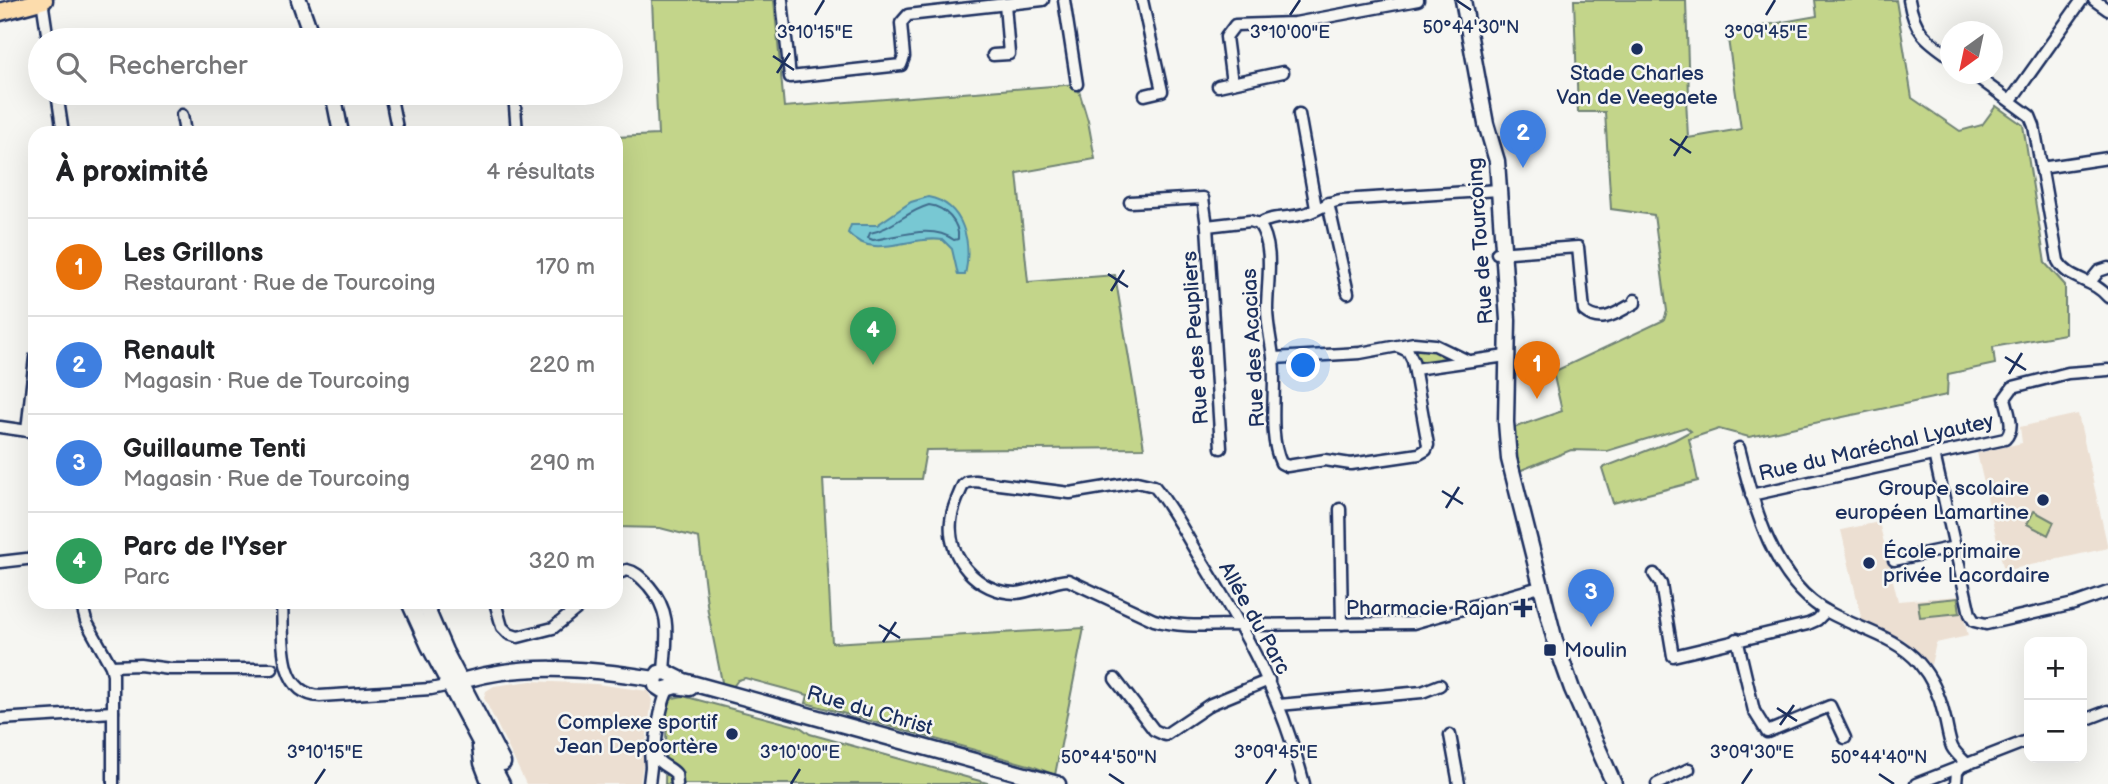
<!DOCTYPE html>
<html lang="fr">
<meta charset="utf-8">
<style>
body{margin:0;font-family:"Balsamiq Sans",sans-serif;background:#f2f2f2;color:#202124}
.controls{position:absolute;right:21px;bottom:21px;display:grid;overflow:hidden;border-radius:14px;box-shadow:0 7px 28px #0002}
.controls button{width:63px;height:63px;display:grid;place-items:center;padding:0;border:0;border-bottom:2px solid #e0e0e0;background:#fff;color:#202124;font:35px sans-serif}
.compass{position:absolute;left:1940px;top:21px;width:63px;height:63px;border-radius:50%;background:#fff;box-shadow:0 7px 28px #0002;rotate:213deg}
.you{position:absolute;left:1304px;top:366px;width:24px;height:24px;margin:-18px;border:5px solid #fff;border-radius:50%;background:#1a73e8;box-shadow:0 0 0 10px #1a73e833}
.badge{display:grid;place-items:center;width:46px;height:46px;border-radius:50%;background:#1b2f5e;color:#fff;font-size:23px;font-weight:700}
.pin{position:absolute;translate:-50% -58px;filter:drop-shadow(0 2px 4px #0008)}
.pin::after{content:'';position:absolute;top:37px;width:24px;height:21px;background:inherit;clip-path:polygon(0 0,100% 0,50% 100%)}
.list{margin:0;padding:0;list-style:none}
h2{display:flex;justify-content:space-between;align-items:center;height:91px;margin:0;padding:0 28px;font-size:30px}
h2 small{font-size:23px;font-weight:400;color:#757577}
.list li{display:grid;grid-template-columns:46px 1fr auto;gap:21px;align-items:center;box-sizing:border-box;height:98px;padding:0 28px;border-top:2px solid #e0e0e0}
.list b{display:block;font-size:26px;white-space:nowrap}
.list p{margin:0;font-size:23px;white-space:nowrap;color:#757577}
.list em{font-size:23px;font-style:normal;color:#757577}
.icon{flex:none;width:38px;height:38px;fill:none;stroke:currentColor;stroke-width:2;stroke-linecap:round;stroke-linejoin:round}
.map{position:relative;flex:none;width:2108px;height:784px;overflow:hidden}
.search{position:absolute;background:#fff;box-shadow:0 7px 28px #0002;left:28px;top:28px;width:595px;height:77px;display:flex;align-items:center;gap:18px;box-sizing:border-box;padding:0 24px;border-radius:38px;color:#757577;font-size:26px}
.panel{position:absolute;background:#fff;box-shadow:0 7px 28px #0002;left:28px;top:126px;width:595px;height:483px;border-radius:21px}
.map>svg:first-child{display:block}
</style>
<div class="map">
<svg width="2108" height="784" viewBox="0 0 2108 784">
<rect width="100%" height="100%" fill="#f6f6f2"/>
<filter id="ink" filterUnits="userSpaceOnUse"><feTurbulence type="fractalNoise" baseFrequency=".0143" numOctaves="2"/><feDisplacementMap in="SourceGraphic" scale="14" xChannelSelector="R" yChannelSelector="G"/><feConvolveMatrix kernelMatrix="1 2 1 2 8 2 1 2 1" color-interpolation-filters="sRGB"/></filter>
<g filter="url(#ink)">
<g fill="#ecdfd2">
<polygon points="2078,414 2108,548 2004,571 1977,453 2022,443 2020,427"/>
<polygon points="1879,522 1898,601 1959,596 1968,636 1936,643 1931,665 1905,640 1862,621 1841,530"/>
<polygon points="531,681 596,684 648,691 652,700 640,784 526,784 484,698 486,691 494,686"/>
</g>
<g fill="#c3d58a" stroke="#6f8274" stroke-width="2">
<polygon points="652,0 774,0 784,107 1077,84 1088,121 1095,159 1017,173 1028,282 1115,275 1144,448 926,450 921,479 823,479 832,643 1084,628 1055,775 1032,766 806,703 808,695 745,678 738,680 732,688 723,687 708,612 699,538 660,528 616,527 616,137 658,135"/>
<polygon points="1574,0 1686,0 1689,97 1686,98 1688,138 1741,129 1727,32 1817,16 1815,0 1896,0 1912,98 1960,131 1982,125 1996,106 2023,125 2045,263 2065,285 2065,334 1993,347 1995,364 1948,374 1947,395 1749,437 1719,429 1689,439 1698,481 1613,503 1602,468 1674,440 1691,431 1686,427 1607,451 1571,450 1519,471 1513,428 1562,411 1553,372 1664,320 1667,311 1654,215 1611,209 1605,112 1578,112"/>
<path d="M 1418,347 L 1430,347 L 1449,355 L 1449,360 C 1436,362 1422,368 1415,354 Z"/>
<polygon points="2034,511 2054,522 2048,535 2027,524"/>
<polygon points="1958,598 1960,613 1920,617 1918,602"/>
<polygon points="683,696 800,727 810,734 991,784 665,784 667,704 673,698"/>
</g>
<path fill="#78c8d3" stroke="#538ba4" stroke-width="2" d="M 928,197 C 965,204 972,244 965,275 L 958,275 L 952,249 L 943,240 C 908,235 874,261 848,233 L 851,225 L 877,225 L 911,202 Z"/>
<g fill="none" stroke-linecap="round" stroke-linejoin="round">
<path stroke="#406c8d" stroke-width="2" d="M 929,205 C 945,207 960,223 958,239 L 954,240 C 931,223 899,237 873,240 L 868,238 L 870,233 C 892,229 907,211 929,205 Z"/>
<defs>
<g id="street">
<polyline points="42,0 48,40"/>
<polyline points="782,0 790,77 901,65 904,57 901,23 908,15 1043,0"/>
<polyline points="1064,0 1077,84"/>
<polyline points="1142,0 1162,91 1145,95"/>
<path d="M 1909,0 C 1914,31 1926,40 1951,57"/>
<polyline points="2094,0 2108,10"/>
<polyline points="993,55 1009,54 1005,4"/>
<path d="M 1973,74 L 2030,116 L 2034,126 L 2058,261 C 2068,280 2094,279 2108,297"/>
<polyline points="1232,83 1226,37 1235,25 1295,23 1418,0"/>
<polyline points="1218,86 1283,72"/>
<polyline points="57,93 63,133"/>
<polyline points="390,93 398,133"/>
<polyline points="514,93 517,133"/>
<polyline points="2011,100 2082,0"/>
<polyline points="1299,114 1316,208"/>
<polyline points="182,115 185,133"/>
<polyline points="2041,168 2108,158"/>
<path d="M 1130,202 L 1203,198 L 1207,226 L 1250,221 L 1259,224 C 1274,215 1288,219 1304,214 C 1317,211 1327,202 1341,200 L 1499,190"/>
<polyline points="1328,203 1348,293"/>
<path d="M 1259,224 C 1275,246 1267,283 1267,309 C 1267,325 1271,340 1273,357 C 1277,389 1267,433 1281,463 L 1287,466 L 1325,460 L 1351,464 L 1419,454 L 1426,450 L 1428,445 L 1413,361 L 1408,351 L 1399,347"/>
<polyline points="1207,226 1221,448"/>
<path d="M 1497,253 L 1578,247 L 1584,311 C 1602,326 1617,312 1635,303 L 1635,300"/>
<polyline points="2090,282 2099,271 2108,268"/>
<polyline points="1274,358 1360,353 1414,343 1435,345 1468,361"/>
<polyline points="1415,369 1506,356"/>
<polyline points="0,427 35,432"/>
<polyline points="27,431 35,357"/>
<path d="M 1739,448 C 1753,505 1774,584 1830,613 C 1859,629 1897,637 1919,663 C 1931,677 1940,697 1944,715 C 1947,725 1948,737 1952,747 C 1955,753 1961,758 1966,763"/>
<polyline points="1934,454 1970,614 1974,621 1986,624 2074,604 2108,592"/>
<path d="M 1751,495 L 2005,439 C 2016,428 2008,412 2005,398 L 2013,387 L 2068,373 L 2108,370"/>
<polyline points="1340,509 1342,624"/>
<polyline points="1894,560 1955,547"/>
<polyline points="0,562 35,558"/>
<path d="M 616,574 L 627,570 C 637,572 642,579 649,586 C 673,614 666,637 664,672"/>
<polyline points="1654,574 1661,584 1673,656 1808,624 1817,620 1826,611"/>
<polyline points="81,602 86,621 111,666 113,674 113,784"/>
<path d="M 282,602 C 284,633 276,694 320,696 L 431,689 L 450,685"/>
<polyline points="434,602 434,603"/>
<polyline points="495,602 502,627 509,634 518,637 553,628 585,602"/>
<polyline points="1737,639 1754,711 1767,732 1830,706 1845,738"/>
<polyline points="111,666 140,665 170,669 272,669"/>
<polyline points="1115,679 1154,730 1165,735 1211,704 1269,680"/>
<path d="M 668,690 C 662,701 651,750 658,760 C 663,766 671,768 676,774 L 677,784"/>
<polyline points="1279,705 1422,692 1440,685"/>
<polyline points="0,719 113,712"/>
<polyline points="2082,721 2108,711"/>
<polyline points="1450,735 1459,784"/>
<polyline points="649,784 651,767 650,748"/>
<path d="M 1304,784 C 1281,695 1246,632 1198,555 C 1184,532 1171,506 1154,486 L 1137,482 L 1070,493 L 975,481 L 967,482 L 963,485 C 958,497 952,508 951,521 C 947,558 978,593 1016,593 C 1034,592 1049,581 1068,580 L 1154,620 C 1184,629 1220,624 1251,625 L 1413,623 L 1540,587"/>
<polyline points="1657,784 1689,769"/>
<polyline points="1916,784 2029,740"/>
<polyline points="1956,784 1957,772 1962,765"/>
</g>
<g id="secondary">
<polyline points="299,0 313,40"/>
<polyline points="1463,0 1486,124 1497,161 1508,320 1506,422 1509,459 1555,641 1572,689 1614,784"/>
<polyline points="333,93 341,133"/>
<polyline points="409,602 429,646 502,784"/>
<polyline points="424,602 445,651 503,763"/>
<polyline points="655,679 659,673 666,672 684,681 1058,784"/>
<polyline points="655,679 656,686 662,690 676,686 690,688"/>
<path d="M 450,685 C 515,661 588,668 655,679"/>
<polyline points="480,747 482,763 490,784"/>
</g>
<polyline id="primary" points="0,12 44,0"/>
</defs>
<use href="#street" stroke="#1b2f5e" stroke-width="15"/>
<use href="#secondary" stroke="#1b2f5e" stroke-width="19"/>
<use href="#primary" stroke="#1b2f5e" stroke-width="21"/>
<use href="#street" stroke="#f6f6f2" stroke-width="10"/>
<use href="#secondary" stroke="#f6f6f2" stroke-width="14"/>
<use href="#primary" stroke="#fcdcac" stroke-width="16"/>
</g>
</g>
<path fill="none" stroke="#1b2f5e" stroke-width="2.5" d="M 1456,0 L 1471,10M 815,15 L 824,0M 1290,15 L 1300,0M 1766,15 L 1775,0M 773,56 L 794,70M 777,73 L 790,53M 1670,139 L 1691,153M 1674,156 L 1687,136M 1108,274 L 1128,287M 1111,291 L 1124,270M 2005,357 L 2026,370M 2009,374 L 2022,353M 1442,491 L 1463,504M 1446,508 L 1459,487M 879,625 L 900,638M 883,642 L 896,622M 1777,708 L 1797,721M 1780,725 L 1794,705M 1109,774 L 1124,784M 1879,774 L 1894,784M 315,784 L 325,769M 791,784 L 800,769M 1266,784 L 1276,769M 1742,784 L 1752,769"/>
<g fill="#1b2f5e" stroke="#f6f6f2" stroke-width="2.5">
<circle cx="1637" cy="49" r="7"/>
<circle cx="2043" cy="500" r="7"/>
<circle cx="1869" cy="563" r="7"/>
<path d="M1519.5 597.5h7v7h7v7h-7v7h-7v-7h-7v-7h7z"/>
<rect x="1543" y="643" width="14" height="14" rx="3.5"/>
<circle cx="732" cy="734" r="7"/>
</g>
<g text-anchor="middle" stroke-width="5" stroke-linejoin="round" paint-order="stroke">
<g font-size="21" fill="#1b2f5e" stroke="#f6f6f2" text-anchor="end">
<text x="1637" y="80" text-anchor="middle">Stade Charles<tspan x="1637" dy="24">Van de Veegaete</tspan></text>
<text x="2029" y="495">Groupe scolaire<tspan x="2029" dy="24">européen Lamartine</tspan></text>
<text x="1883" y="558" text-anchor="start">École primaire<tspan x="1883" dy="24">privée Lacordaire</tspan></text>
<text x="1509" y="615">Pharmacie Rajan</text>
<text x="1564" y="657" text-anchor="start">Moulin</text>
<text x="718" y="729">Complexe sportif<tspan x="718" dy="24">Jean Depoortère</tspan></text>
</g>
<g font-size="21" fill="#1b2f5e" stroke="#f6f6f2">
<text transform="translate(1480 241) rotate(-94)" y="7">Rue de Tourcoing</text>
<text transform="translate(1195 338) rotate(-94)" y="7">Rue des Peupliers</text>
<text transform="translate(1253 348) rotate(-93)" y="7">Rue des Acacias</text>
<text transform="translate(1876 447) rotate(-13)" y="7">Rue du Maréchal Lyautey</text>
<text transform="translate(1255 618) rotate(61)" y="7">Allée du Parc</text>
<text transform="translate(870 710) rotate(16)" y="7">Rue du Christ</text>
</g>
</g>
<g font-size="18" text-anchor="middle" fill="#1b2f5e" stroke="#f6f6f2" stroke-width="5" stroke-linejoin="round" paint-order="stroke">
<text x="1471" y="33">50°44'30"N</text>
<text x="815" y="38">3°10'15"E</text>
<text x="1290" y="38">3°10'00"E</text>
<text x="1766" y="38">3°09'45"E</text>
<text x="325" y="758">3°10'15"E</text>
<text x="800" y="758">3°10'00"E</text>
<text x="1276" y="758">3°09'45"E</text>
<text x="1752" y="758">3°09'30"E</text>
<text x="1109" y="763">50°44'50"N</text>
<text x="1879" y="763">50°44'40"N</text>
</g>
</svg>
<div class="controls">
<button>+</button>
<button>−</button>
</div>
<svg class="compass" viewBox="-18 -18 36 36"><path d="M0-13l5 13h-10z" fill="#e53935"/><path d="M0 13l5-13h-10z" fill="#757577"/></svg>
<div class="you"></div>
<div class="pin badge" style="left:1537px;top:399px;background:#e8710a">1</div>
<div class="pin badge" style="left:1523px;top:168px;background:#3f7fe0">2</div>
<div class="pin badge" style="left:1591px;top:627px;background:#3f7fe0">3</div>
<div class="pin badge" style="left:873px;top:365px;background:#2e9e5b">4</div>
<div class="search"><svg class="icon" aria-label="search" viewBox="0 0 24 24"><circle cx="10" cy="10" r="6"/><path d="M15 15l6 6"/></svg>Rechercher</div>
<section class="panel">
<h2>À proximité<small>4 résultats</small></h2>
<ul class="list">
<li><span class="badge" style="background:#e8710a">1</span><div><b>Les Grillons</b><p>Restaurant · Rue de Tourcoing</p></div><em>170 m</em></li>
<li><span class="badge" style="background:#3f7fe0">2</span><div><b>Renault</b><p>Magasin · Rue de Tourcoing</p></div><em>220 m</em></li>
<li><span class="badge" style="background:#3f7fe0">3</span><div><b>Guillaume Tenti</b><p>Magasin · Rue de Tourcoing</p></div><em>290 m</em></li>
<li><span class="badge" style="background:#2e9e5b">4</span><div><b>Parc de l'Yser</b><p>Parc</p></div><em>320 m</em></li>
</ul>
</section>
</div>
